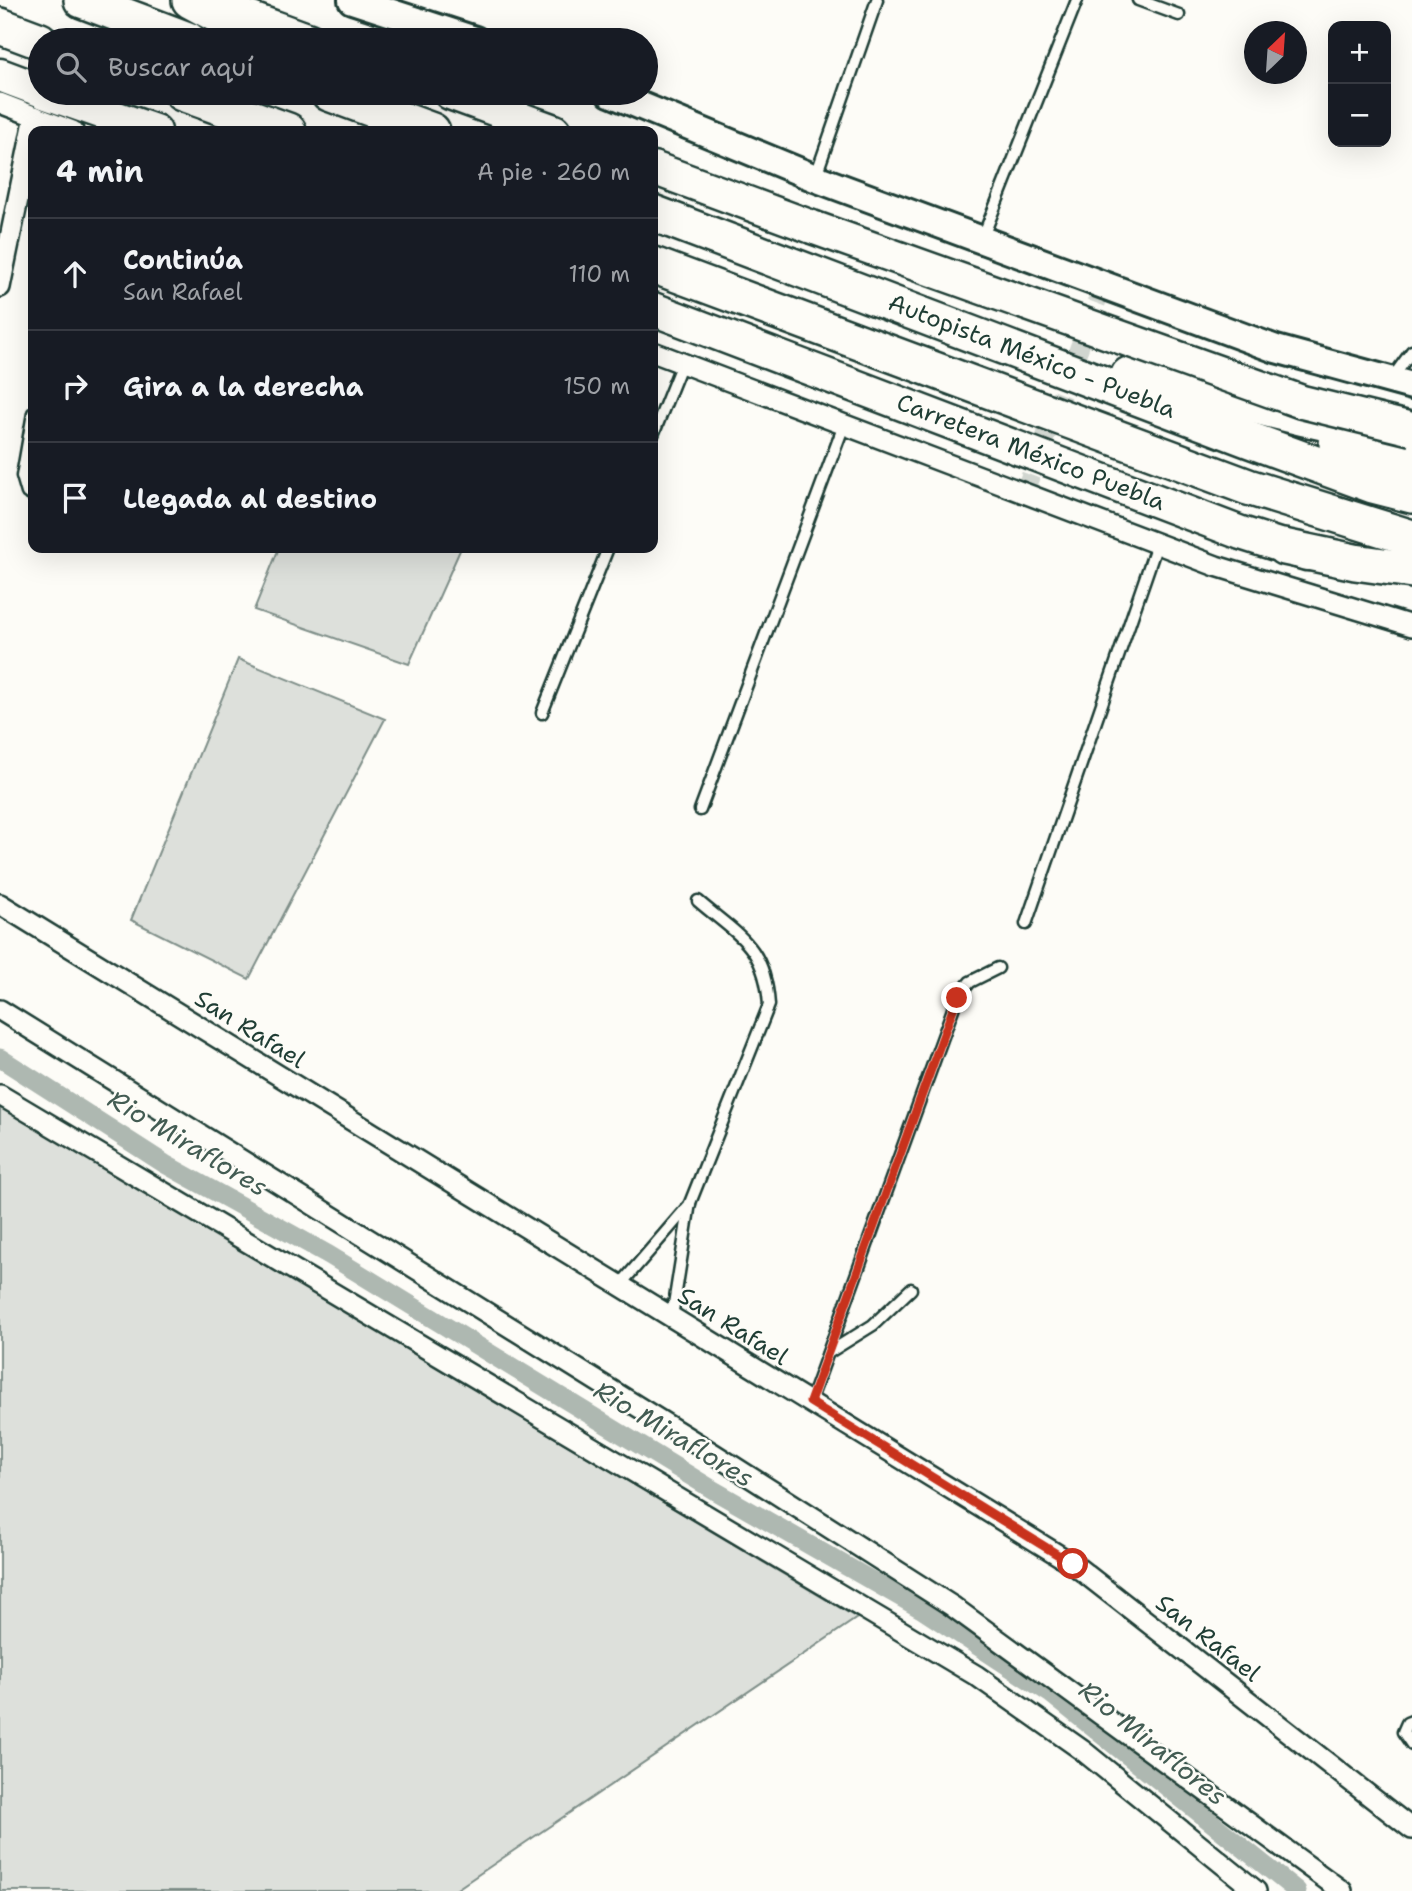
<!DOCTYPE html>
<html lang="es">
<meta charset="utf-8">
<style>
body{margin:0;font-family:"Shantell Sans",sans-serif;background:#20242c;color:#f1f3f6}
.controls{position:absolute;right:21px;top:21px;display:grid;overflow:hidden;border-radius:14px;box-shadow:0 7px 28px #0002}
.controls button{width:63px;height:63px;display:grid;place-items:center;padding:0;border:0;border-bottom:2px solid #363941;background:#171b24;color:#f1f3f6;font:35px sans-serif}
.compass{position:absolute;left:1244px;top:21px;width:63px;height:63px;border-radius:50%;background:#171b24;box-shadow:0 7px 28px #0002;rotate:25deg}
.stop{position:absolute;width:21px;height:21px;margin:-16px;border:5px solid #c8321e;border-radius:50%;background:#fff}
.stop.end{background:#c8321e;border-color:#fff;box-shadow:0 2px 7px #0008}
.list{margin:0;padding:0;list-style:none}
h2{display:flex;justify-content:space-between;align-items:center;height:91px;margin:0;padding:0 28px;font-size:30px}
h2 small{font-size:23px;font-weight:400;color:#9ea1a6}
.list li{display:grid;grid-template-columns:46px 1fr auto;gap:21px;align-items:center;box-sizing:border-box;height:112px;padding:0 28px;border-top:2px solid #363941}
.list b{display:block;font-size:26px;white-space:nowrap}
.list p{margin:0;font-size:23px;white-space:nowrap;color:#9ea1a6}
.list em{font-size:23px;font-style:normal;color:#9ea1a6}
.icon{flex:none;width:38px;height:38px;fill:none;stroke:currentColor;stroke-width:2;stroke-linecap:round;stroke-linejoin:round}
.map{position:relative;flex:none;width:1412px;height:1891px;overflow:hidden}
.search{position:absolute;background:#171b24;box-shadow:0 7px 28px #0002;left:28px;top:28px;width:630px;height:77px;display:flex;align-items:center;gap:18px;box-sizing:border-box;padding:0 24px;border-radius:38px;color:#9ea1a6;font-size:26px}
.panel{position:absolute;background:#171b24;box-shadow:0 7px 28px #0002;left:28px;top:126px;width:630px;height:427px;border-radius:14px}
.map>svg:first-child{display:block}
</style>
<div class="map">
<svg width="1412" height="1891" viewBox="0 0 1412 1891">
<rect width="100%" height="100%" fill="#fdfcf7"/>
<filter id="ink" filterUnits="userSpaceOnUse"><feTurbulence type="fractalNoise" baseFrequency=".0143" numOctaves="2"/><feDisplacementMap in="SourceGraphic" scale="14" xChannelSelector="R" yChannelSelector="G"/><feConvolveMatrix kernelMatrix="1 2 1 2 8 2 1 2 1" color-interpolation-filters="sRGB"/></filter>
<g filter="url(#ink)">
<g fill="#dde0db" stroke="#7e8e88" stroke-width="2">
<polygon points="279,548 461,548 409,664 254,610"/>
<polygon points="238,659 385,719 249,979 131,920"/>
<polygon points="0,1106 857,1618 454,1891 0,1891"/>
</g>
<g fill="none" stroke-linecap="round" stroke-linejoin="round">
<polyline stroke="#aeb8b1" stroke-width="19" points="0,1058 165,1164 329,1255 715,1491 923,1610 1051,1694 1297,1891"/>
<polyline stroke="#d1d6d0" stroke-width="19" stroke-dasharray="19 10" stroke-linecap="butt" points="1024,493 1103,285"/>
<defs>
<g id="service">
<polyline points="1138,0 1179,15"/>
<polyline points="815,178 877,0"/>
<polyline points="982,239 1077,0"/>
<polyline points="1393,377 1412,351"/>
<polyline points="33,413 22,476 27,493 33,496"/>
<polyline points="653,435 682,363"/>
<polyline points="542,713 608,548"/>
<polyline points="700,810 844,425"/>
<polyline points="1026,924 1157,544"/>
<polyline points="620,1285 690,1204"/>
<path d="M 672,1317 L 690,1203 L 769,1005 C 765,946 740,937 698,901"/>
<polyline points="828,1353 873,1325 911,1289"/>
<polyline points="810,1402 957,998 970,982 998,968"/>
<polyline points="1412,1721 1407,1723 1403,1732 1412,1745"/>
</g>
<g id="minor">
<polyline points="0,103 73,131"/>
<polyline points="0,287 35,116"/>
<polyline points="653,352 1216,566 1412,626"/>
<polyline points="0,904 1073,1564 1412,1829"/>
<polyline points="0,1010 714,1454 952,1606 1342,1891"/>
<polyline points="0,1095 977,1676 1082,1750 1256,1891"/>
</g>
<g id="secondary">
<polyline points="352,0 475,40"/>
<polyline points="610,93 815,178 1276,349 1412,386"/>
</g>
<g id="trunk">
<polyline points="235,13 309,40"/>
<polyline points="0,75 40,90"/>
<polyline points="46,93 155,131"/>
<polyline points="450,93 554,131"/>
<polyline points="653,168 812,227"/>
<polyline points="653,309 1241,533 1307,554"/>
</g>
<g id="motorway">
<polyline points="82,0 188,40"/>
<polyline points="190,0 264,40"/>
<polyline points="0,26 40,41"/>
<polyline points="182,93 288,131"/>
<polyline points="329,93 432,131"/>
<polyline points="653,213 1250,440 1373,485 1412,495"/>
<polyline points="653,265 1248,487 1412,538"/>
<path d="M 1129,375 C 1212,391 1291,420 1375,431"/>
<polyline points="1337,444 1358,445 1412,461"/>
<polyline points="1284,547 1355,562 1412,570"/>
</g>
</defs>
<use href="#service" stroke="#1f3d34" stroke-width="15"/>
<use href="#minor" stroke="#1f3d34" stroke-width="24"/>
<use href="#secondary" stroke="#1f3d34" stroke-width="32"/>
<use href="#trunk" stroke="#1f3d34" stroke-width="37"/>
<use href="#motorway" stroke="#1f3d34" stroke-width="40"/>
<use href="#service" stroke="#fdfcf7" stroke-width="10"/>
<use href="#minor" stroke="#fdfcf7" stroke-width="19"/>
<use href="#secondary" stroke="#fdfcf7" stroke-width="26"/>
<use href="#trunk" stroke="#fdfcf7" stroke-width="32"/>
<use href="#motorway" stroke="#fdfcf7" stroke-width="35"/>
<defs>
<polyline id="trunk-bridge" points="812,227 1302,402 1412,429"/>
</defs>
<use href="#trunk-bridge" stroke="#1f3d34" stroke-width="37" stroke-linecap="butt"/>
<use href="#trunk-bridge" stroke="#fdfcf7" stroke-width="32"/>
</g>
</g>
<g fill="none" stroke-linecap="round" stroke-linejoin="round" filter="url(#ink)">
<polyline stroke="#c8321e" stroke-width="9" points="957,998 810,1402 1073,1564"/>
</g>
<g text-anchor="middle" stroke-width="5" stroke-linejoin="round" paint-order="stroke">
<g font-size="24" fill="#1f3d34" stroke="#fdfcf7">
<text transform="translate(1032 356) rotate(21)" y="8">Autopista México - Puebla</text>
<text transform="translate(1031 452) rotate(21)" y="8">Carretera México Puebla</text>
<text transform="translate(250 1029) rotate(32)" y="8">San Rafael</text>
<text transform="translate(733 1326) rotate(32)" y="8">San Rafael</text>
<text transform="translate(1208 1638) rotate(38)" y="8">San Rafael</text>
</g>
<g font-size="26" font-style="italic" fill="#435c53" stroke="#fdfcf7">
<text transform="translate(188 1143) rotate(31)" y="9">Rio Miraflores</text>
<text transform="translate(674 1434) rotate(31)" y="9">Rio Miraflores</text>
<text transform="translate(1153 1743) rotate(39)" y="9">Rio Miraflores</text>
</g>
</g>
</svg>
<div class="controls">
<button>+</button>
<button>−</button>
</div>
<svg class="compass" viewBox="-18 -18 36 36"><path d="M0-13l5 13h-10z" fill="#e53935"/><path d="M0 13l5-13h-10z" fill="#9ea1a6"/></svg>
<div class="stop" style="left:1073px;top:1564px"></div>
<div class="stop end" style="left:957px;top:998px"></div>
<div class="search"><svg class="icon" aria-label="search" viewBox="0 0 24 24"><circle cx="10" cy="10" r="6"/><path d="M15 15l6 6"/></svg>Buscar aquí</div>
<section class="panel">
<h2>4 min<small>A pie · 260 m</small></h2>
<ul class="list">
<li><svg class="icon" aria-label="ahead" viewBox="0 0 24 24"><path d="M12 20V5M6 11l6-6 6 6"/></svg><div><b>Continúa</b><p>San Rafael</p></div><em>110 m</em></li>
<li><svg class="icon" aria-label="right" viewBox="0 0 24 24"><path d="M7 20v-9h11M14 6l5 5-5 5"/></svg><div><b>Gira a la derecha</b></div><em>150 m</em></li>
<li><svg class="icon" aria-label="arrive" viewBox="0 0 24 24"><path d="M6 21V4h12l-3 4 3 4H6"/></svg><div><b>Llegada al destino</b></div></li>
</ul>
</section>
</div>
